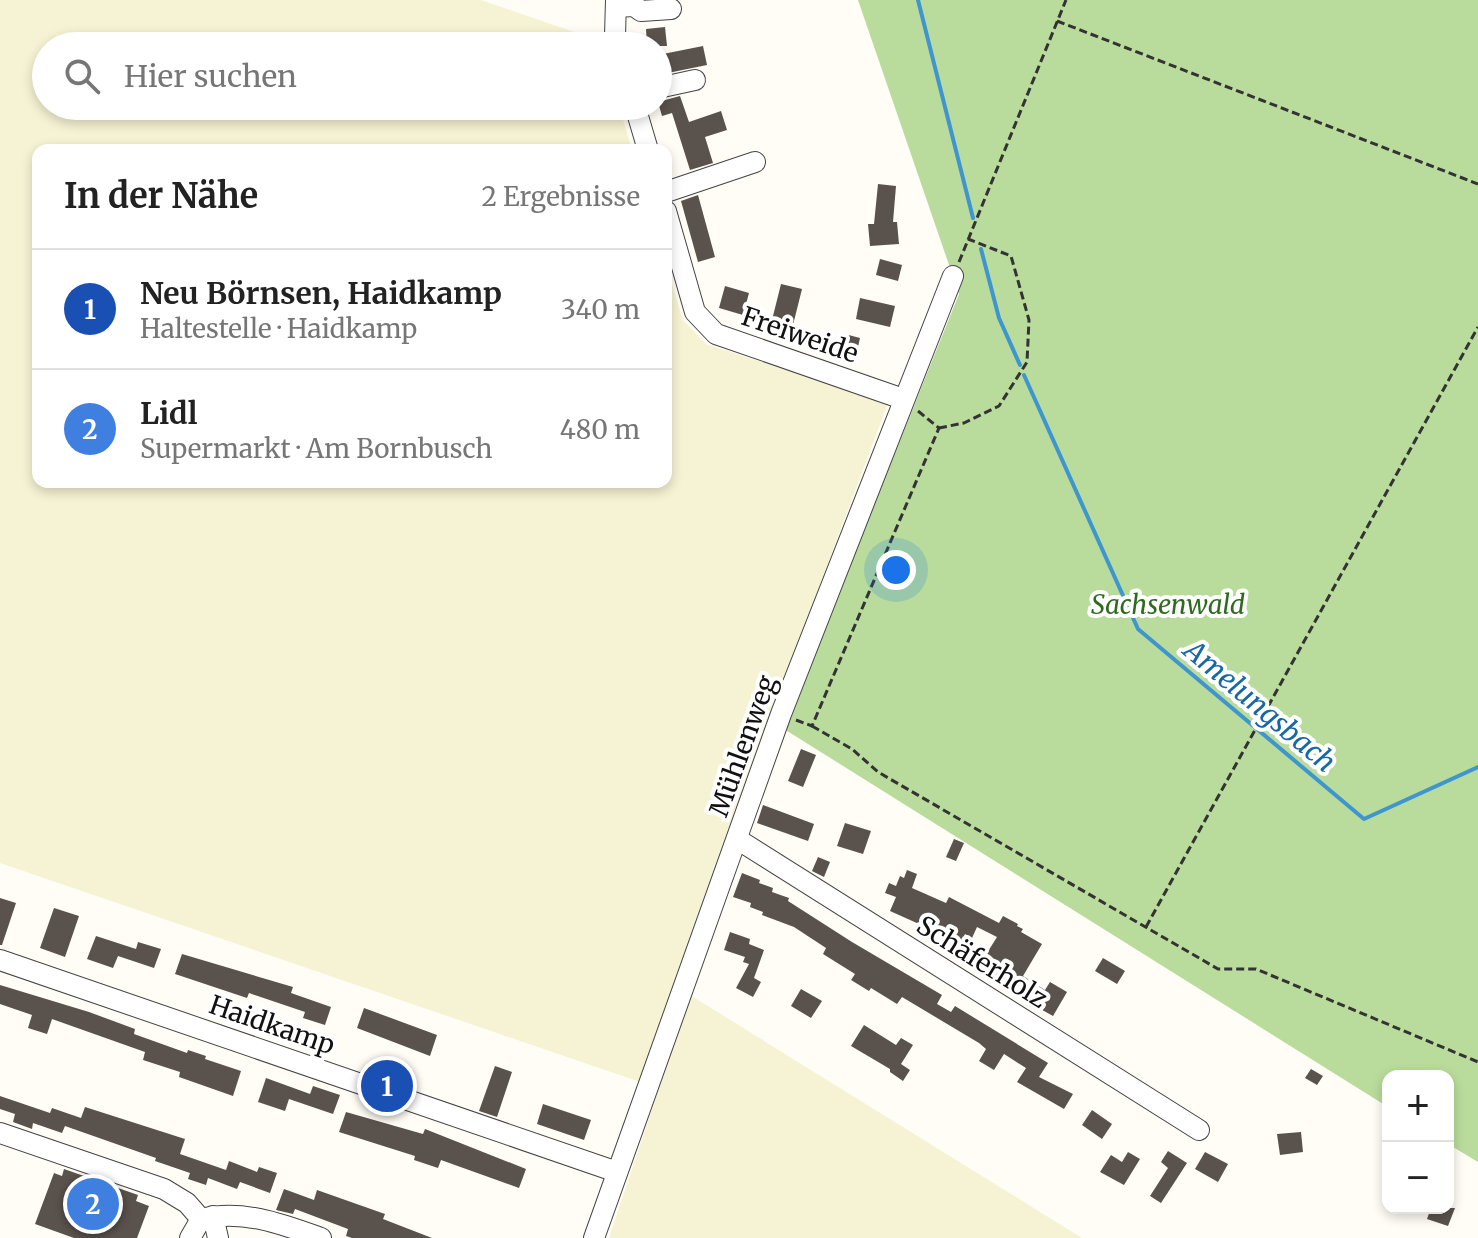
<!DOCTYPE html>
<html lang="de">
<meta charset="utf-8">
<style>
body{margin:0;font-family:Merriweather,serif;background:#f2f2f2;color:#222}
.controls{position:absolute;right:24px;bottom:24px;display:grid;overflow:hidden;border-radius:16px;box-shadow:0 4px 12px #0003}
.controls button{width:72px;height:72px;display:grid;place-items:center;padding:0;border:0;border-bottom:2px solid #e0e0e0;background:#fff;color:#222;font:40px sans-serif}
.you{position:absolute;left:896px;top:570px;width:28px;height:28px;margin:-20px;border:6px solid #fff;border-radius:50%;background:#1a73e8;box-shadow:0 0 0 12px #1a73e833}
.badge{display:grid;place-items:center;width:52px;height:52px;border-radius:50%;background:#7c3aed;color:#fff;font-size:26px;font-weight:700}
.pin{position:absolute;translate:-50% -50%;border:4px solid #fff;box-shadow:0 2px 8px #0006}
.list{margin:0;padding:0;list-style:none}
h2{display:flex;justify-content:space-between;align-items:center;height:104px;margin:0;padding:0 32px;font-size:34px}
h2 small{font-size:26px;font-weight:400;color:#767676}
.list li{display:grid;grid-template-columns:52px 1fr auto;gap:24px;align-items:center;box-sizing:border-box;height:120px;padding:0 32px;border-top:2px solid #e0e0e0}
.list b{display:block;font-size:30px;white-space:nowrap}
.list p{margin:0;font-size:26px;white-space:nowrap;color:#767676}
.list em{font-size:26px;font-style:normal;color:#767676}
.icon{flex:none;width:44px;height:44px;fill:none;stroke:currentColor;stroke-width:2;stroke-linecap:round;stroke-linejoin:round}
.map{position:relative;flex:none;width:1478px;height:1238px;overflow:hidden}
.search{position:absolute;background:#fff;box-shadow:0 4px 12px #0003;left:32px;top:32px;width:640px;height:88px;display:flex;align-items:center;gap:20px;box-sizing:border-box;padding:0 28px;border-radius:44px;color:#767676;font-size:30px}
.panel{position:absolute;background:#fff;box-shadow:0 4px 12px #0003;left:32px;top:144px;width:640px;height:344px;border-radius:16px}
.map>svg:first-child{display:block}
</style>
<div class="map">
<svg width="1478" height="1238" viewBox="0 0 1478 1238">
<rect width="100%" height="100%" fill="#fffdf5"/>
<g fill="#f6f3d4">
<polygon points="0,0 481,0 600,41 602,46 46,46 46,106 619,106 632,150 38,150 38,482 666,482 666,264 683,320 706,344 888,403 761,742 643,1083 0,863"/>
<polygon points="690,995 1082,1238 609,1238"/>
</g>
<polygon fill="#b9dc9c" points="858,0 1478,0 1478,1162 1448,1144 1448,1076 1388,1076 1388,1107 784,729 959,294"/>
<g fill="none" stroke-linecap="round" stroke-linejoin="round">
<g stroke="#3f96cf" stroke-width="4">
<polyline points="918,0 973,218"/>
<polyline points="981,249 999,318 1020,365"/>
<polyline points="1024,375 1138,629 1364,819 1478,767"/>
</g>
</g>
<g fill="#5a524d">
<polygon points="665,27 667,46 647,46 646,29"/>
<polygon points="703,46 707,65 658,75 658,55"/>
<polygon points="680,96 689,122 721,111 727,130 705,137 713,163 690,170 672,113 662,116 658,102"/>
<polygon points="878,184 896,186 893,222 897,222 899,244 870,246 868,224 874,224"/>
<polygon points="698,195 715,257 698,262 681,201"/>
<polygon points="880,259 902,265 898,281 876,275"/>
<polygon points="781,284 802,289 792,329 771,324"/>
<polygon points="725,286 749,293 743,315 719,308"/>
<polygon points="860,298 895,306 890,327 856,319"/>
<polygon points="841,333 860,338 856,356 837,351"/>
<polygon points="801,749 816,755 803,787 788,781"/>
<polygon points="763,805 814,824 808,841 757,823"/>
<polygon points="845,823 871,831 863,854 837,846"/>
<polygon points="954,839 964,843 956,861 946,857"/>
<polygon points="818,857 830,862 824,877 812,871"/>
<polygon points="907,870 917,874 912,888 946,903 949,897 999,923 1003,916 1018,924 1017,926 1023,929 1021,932 1042,944 1023,976 1045,990 1050,982 1067,992 1053,1016 1035,1006 1038,1002 998,977 996,980 977,969 997,937 977,927 972,938 965,934 957,950 944,943 948,937 890,911 896,897 885,893 889,883 896,886 900,876 904,878"/>
<polygon points="742,873 760,880 759,883 773,888 772,892 789,898 788,901 852,942 942,995 937,1004 951,1012 955,1006 1048,1063 1039,1077 1073,1094 1064,1109 1017,1082 1026,1068 1004,1054 994,1070 979,1061 986,1049 979,1043 902,997 897,1004 871,988 869,991 851,980 855,974 823,954 826,948 794,927 762,915 763,912 750,907 751,903 733,897"/>
<polygon points="0,898 16,903 2,945 0,945"/>
<polygon points="54,908 79,916 65,957 40,948"/>
<polygon points="730,932 750,939 749,944 764,950 754,978 761,982 753,997 736,988 749,964 743,962 745,957 724,950"/>
<polygon points="96,936 136,949 138,942 161,949 154,968 118,956 113,968 87,959"/>
<polygon points="182,954 293,987 291,993 331,1007 325,1025 303,1018 305,1012 249,993 247,998 175,974"/>
<polygon points="1103,958 1125,971 1117,984 1095,971"/>
<polygon points="0,985 89,1012 135,1029 134,1034 187,1053 188,1050 206,1056 205,1059 241,1071 233,1096 179,1077 180,1072 143,1060 145,1052 52,1019 47,1034 28,1028 32,1015 0,1004"/>
<polygon points="801,989 822,1001 811,1018 791,1006"/>
<polygon points="364,1008 437,1035 430,1056 357,1028"/>
<polygon points="864,1025 896,1045 901,1038 913,1045 901,1064 910,1070 903,1081 890,1072 890,1069 851,1046"/>
<polygon points="495,1066 512,1072 497,1117 479,1111"/>
<polygon points="1311,1069 1323,1076 1317,1085 1305,1078"/>
<polygon points="266,1078 310,1094 313,1086 340,1095 333,1114 289,1099 285,1111 258,1102"/>
<polygon points="0,1096 50,1113 52,1108 81,1118 85,1107 185,1139 180,1154 226,1170 229,1161 257,1172 259,1167 277,1173 270,1193 240,1182 237,1189 208,1178 206,1185 188,1179 190,1173 155,1161 156,1158 65,1126 62,1133 33,1123 32,1129 13,1122 15,1114 0,1109"/>
<polygon points="543,1104 591,1120 584,1140 537,1124"/>
<polygon points="1092,1110 1112,1124 1102,1139 1082,1125"/>
<polygon points="346,1112 423,1134 425,1129 526,1169 519,1188 441,1160 438,1168 414,1160 415,1156 339,1132"/>
<polygon points="1301,1132 1303,1152 1280,1155 1277,1134"/>
<polygon points="1168,1151 1187,1163 1161,1203 1150,1196 1168,1168 1161,1162"/>
<polygon points="1128,1152 1140,1159 1124,1185 1100,1172 1111,1155 1122,1162"/>
<polygon points="1205,1152 1228,1164 1218,1182 1195,1169"/>
<polygon points="64,1169 138,1195 136,1201 149,1206 137,1238 74,1238 35,1224 54,1173 62,1176"/>
<polygon points="284,1189 314,1200 317,1190 385,1214 383,1219 432,1238 352,1238 346,1236 348,1229 295,1209 293,1214 276,1210"/>
<polygon points="1431,1208 1455,1208 1448,1226 1427,1219"/>
</g>
<g fill="none" stroke-linecap="round" stroke-linejoin="round">
<defs>
<g id="minor">
<polyline points="616,0 615,36 618,46"/>
<polyline points="616,7 634,6 641,11 671,9"/>
<polyline points="658,88 695,80"/>
<polyline points="635,106 648,150"/>
<polyline points="666,192 755,162"/>
<polyline points="666,211 695,312 716,334 903,399"/>
<polyline points="737,839 1199,1130"/>
<polyline points="0,960 617,1172"/>
<polyline points="0,1133 164,1189 187,1203 201,1219"/>
<polyline points="213,1216 218,1238"/>
<path d="M 190,1238 L 201,1219 C 243,1209 282,1224 321,1238"/>
<polyline points="594,1238 781,714 953,276"/>
</g>
</defs>
<use href="#minor" stroke="#444" stroke-width="22"/>
<g stroke="#333" stroke-width="3" stroke-dasharray="8 4" stroke-linecap="butt">
<polyline points="1057,21 1478,184"/>
<polyline points="959,262 1066,0"/>
<polyline points="939,428 964,423 999,406 1027,362 1029,320 1011,256 968,239"/>
<polyline points="796,720 812,726 939,428 918,411"/>
<polyline points="812,726 852,749 878,772 1218,969 1256,969 1478,1062"/>
<polyline points="1146,927 1478,327"/>
</g>
<use href="#minor" stroke="#fff" stroke-width="20"/>
</g>
<g text-anchor="middle" stroke-width="8" stroke-linejoin="round" paint-order="stroke">
<g font-size="26" fill="#111" stroke="#fff">
<text transform="translate(800 335) rotate(19)" y="9">Freiweide</text>
<text transform="translate(743 746) rotate(-70)" y="9">Mühlenweg</text>
<text transform="translate(982 962) rotate(32)" y="9">Schäferholz</text>
<text transform="translate(272 1025) rotate(19)" y="9">Haidkamp</text>
</g>
<g font-size="26" font-style="italic" fill="#2f6b1f" stroke="#fff">
<text x="1168" y="614">Sachsenwald</text>
</g>
<g font-size="28" font-style="italic" fill="#1768a6" stroke="#fff">
<text transform="translate(1260 706) rotate(40)" y="10">Amelungsbach</text>
</g>
</g>
</svg>
<div class="controls">
<button>+</button>
<button>−</button>
</div>
<div class="you"></div>
<div class="pin badge" style="left:387px;top:1086px;background:#1a4fb4">1</div>
<div class="pin badge" style="left:93px;top:1204px;background:#3f7fe0">2</div>
<div class="search"><svg class="icon" aria-label="search" viewBox="0 0 24 24"><circle cx="10" cy="10" r="6"/><path d="M15 15l6 6"/></svg>Hier suchen</div>
<section class="panel">
<h2>In der Nähe<small>2 Ergebnisse</small></h2>
<ul class="list">
<li><span class="badge" style="background:#1a4fb4">1</span><div><b>Neu Börnsen, Haidkamp</b><p>Haltestelle · Haidkamp</p></div><em>340 m</em></li>
<li><span class="badge" style="background:#3f7fe0">2</span><div><b>Lidl</b><p>Supermarkt · Am Bornbusch</p></div><em>480 m</em></li>
</ul>
</section>
</div>
